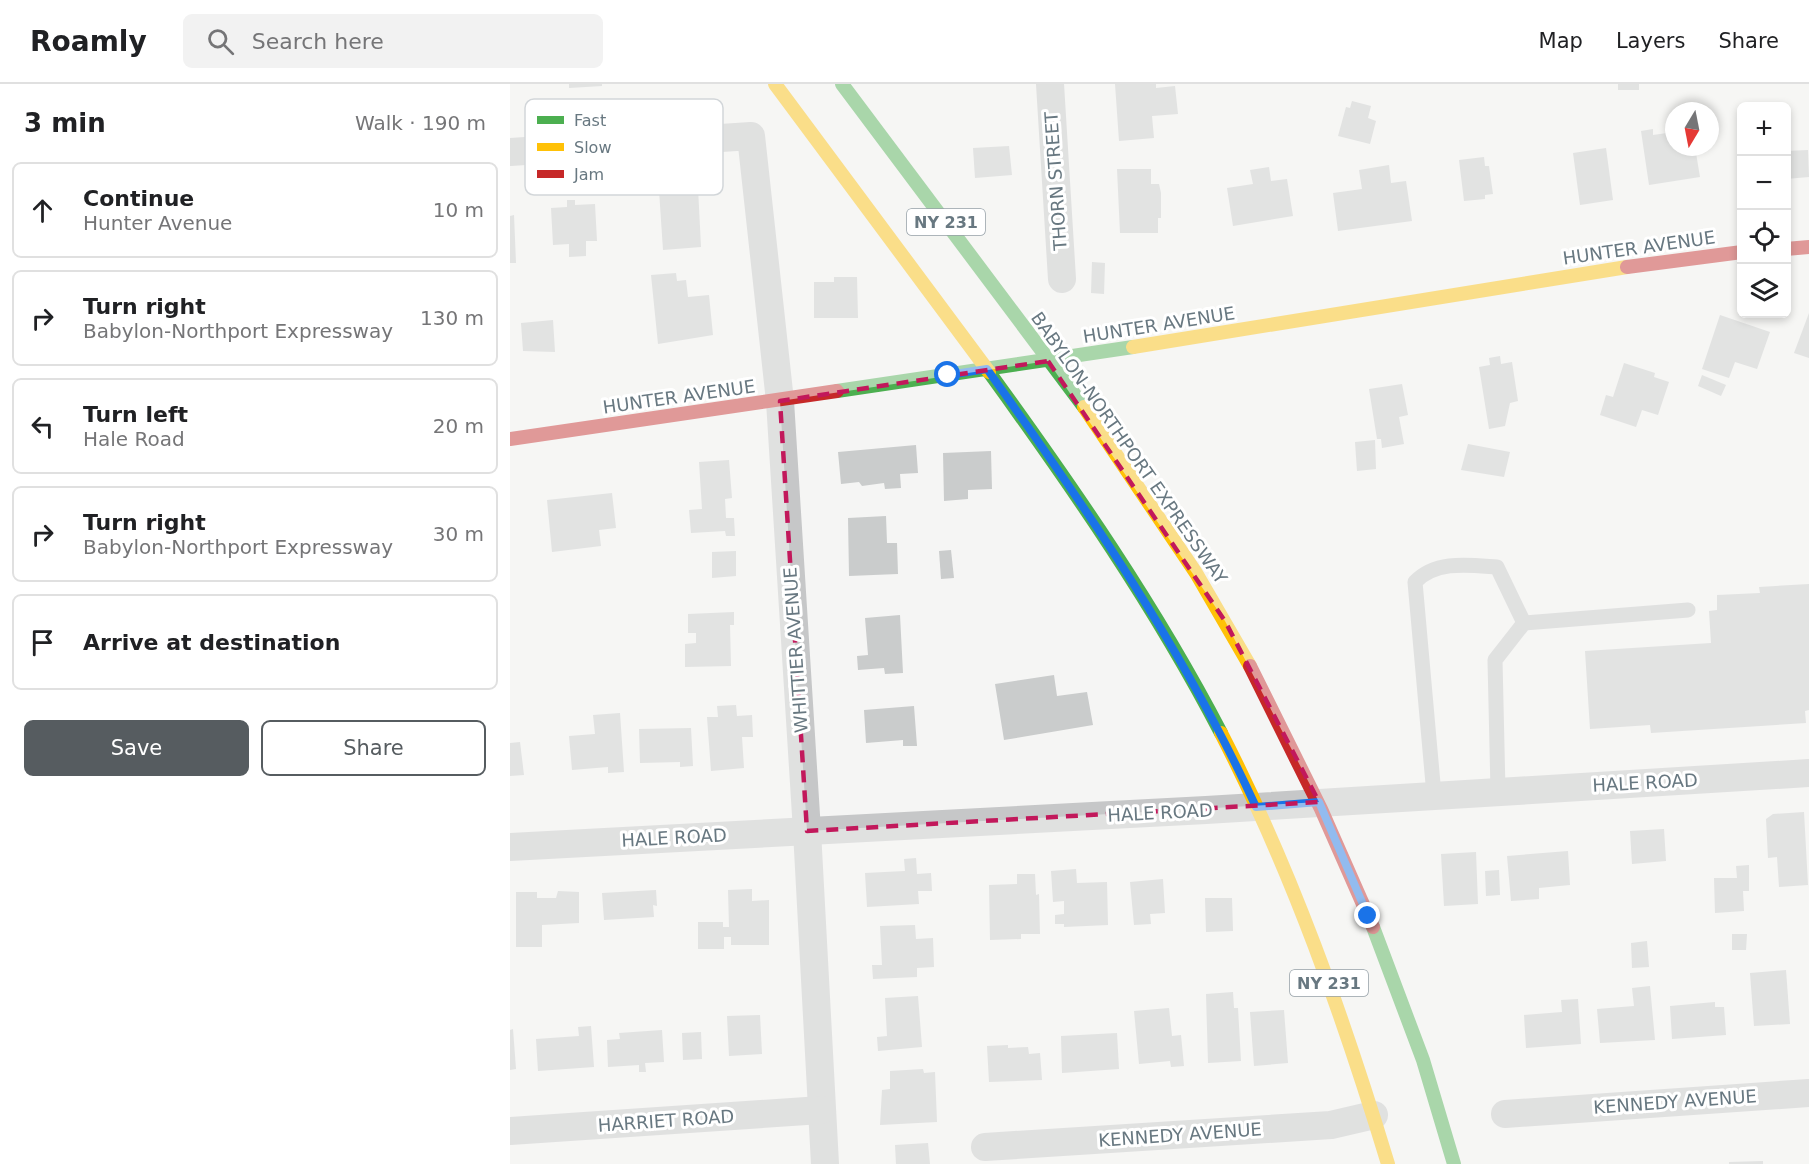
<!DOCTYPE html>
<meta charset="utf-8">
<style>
body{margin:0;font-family:"DejaVu Sans",sans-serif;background:#f2f2f2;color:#202124}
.controls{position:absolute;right:18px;top:18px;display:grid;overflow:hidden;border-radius:9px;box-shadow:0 3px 9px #0003}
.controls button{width:54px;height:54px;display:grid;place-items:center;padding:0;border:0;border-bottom:2px solid #e0e0e0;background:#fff;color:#202124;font:30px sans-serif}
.compass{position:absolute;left:1155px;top:18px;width:54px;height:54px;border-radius:50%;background:#fff;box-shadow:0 3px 9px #0003;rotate:190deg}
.stop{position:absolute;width:18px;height:18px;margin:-14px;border:4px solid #1a73e8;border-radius:50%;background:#fff}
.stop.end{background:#1a73e8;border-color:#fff;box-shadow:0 2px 6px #0008}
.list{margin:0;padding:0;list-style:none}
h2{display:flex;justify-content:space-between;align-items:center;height:78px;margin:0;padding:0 24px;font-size:26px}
h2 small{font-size:20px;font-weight:400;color:#757577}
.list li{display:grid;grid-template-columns:39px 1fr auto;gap:18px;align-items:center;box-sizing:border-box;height:96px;margin:0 12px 12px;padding:0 12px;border:2px solid #e0e0e0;border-radius:9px}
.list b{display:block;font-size:22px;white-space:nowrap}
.list p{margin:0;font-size:20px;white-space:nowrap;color:#757577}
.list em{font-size:20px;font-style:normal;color:#757577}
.actions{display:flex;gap:12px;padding:18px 24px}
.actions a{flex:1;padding:14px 0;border:2px solid #565c60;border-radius:9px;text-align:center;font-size:21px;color:#565c60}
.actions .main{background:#565c60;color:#fff}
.icon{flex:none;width:33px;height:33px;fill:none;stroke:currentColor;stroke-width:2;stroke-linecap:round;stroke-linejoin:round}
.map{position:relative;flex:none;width:1299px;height:1080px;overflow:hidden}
header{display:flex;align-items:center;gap:36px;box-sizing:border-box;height:84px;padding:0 30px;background:#fff;border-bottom:2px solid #e0e0e0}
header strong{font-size:28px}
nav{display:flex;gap:33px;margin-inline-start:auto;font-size:21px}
.search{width:420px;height:54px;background:#f2f2f2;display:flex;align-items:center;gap:15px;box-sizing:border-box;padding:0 21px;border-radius:9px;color:#757577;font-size:22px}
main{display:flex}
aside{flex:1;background:#fff}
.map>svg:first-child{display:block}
</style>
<header>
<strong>Roamly</strong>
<div class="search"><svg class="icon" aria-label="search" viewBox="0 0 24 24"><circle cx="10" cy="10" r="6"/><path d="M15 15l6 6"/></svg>Search here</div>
<nav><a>Map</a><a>Layers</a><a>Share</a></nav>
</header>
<main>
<aside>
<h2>3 min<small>Walk · 190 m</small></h2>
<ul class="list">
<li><svg class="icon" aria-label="ahead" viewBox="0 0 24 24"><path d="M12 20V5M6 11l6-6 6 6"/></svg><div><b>Continue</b><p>Hunter Avenue</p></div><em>10 m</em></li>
<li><svg class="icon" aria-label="right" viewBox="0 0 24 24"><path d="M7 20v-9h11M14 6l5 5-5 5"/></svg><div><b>Turn right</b><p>Babylon-Northport Expressway</p></div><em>130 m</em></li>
<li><svg class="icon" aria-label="left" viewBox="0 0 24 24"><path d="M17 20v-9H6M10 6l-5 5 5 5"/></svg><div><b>Turn left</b><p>Hale Road</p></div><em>20 m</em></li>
<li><svg class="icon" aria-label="right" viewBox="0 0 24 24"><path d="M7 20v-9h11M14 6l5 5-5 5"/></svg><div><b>Turn right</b><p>Babylon-Northport Expressway</p></div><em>30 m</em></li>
<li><svg class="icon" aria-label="arrive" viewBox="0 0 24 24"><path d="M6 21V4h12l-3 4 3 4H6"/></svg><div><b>Arrive at destination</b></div></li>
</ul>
<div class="actions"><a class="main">Save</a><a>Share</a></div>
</aside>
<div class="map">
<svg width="1299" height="1080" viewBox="0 0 1299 1080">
<rect width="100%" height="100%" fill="#f5f5f4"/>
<g fill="#cacccc">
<polygon points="59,0 92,0 92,2 59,4"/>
<polygon points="605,0 646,0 646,4 665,2 668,30 642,32 644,54 609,57"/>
<rect x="1108" y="0" width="21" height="6"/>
<polygon points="842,17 861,22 858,34 866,37 860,60 828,52 836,23 840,24"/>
<polygon points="1143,45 1143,51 1164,48 1164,63 1185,63 1190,93 1139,101 1131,47"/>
<polygon points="499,62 502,91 465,94 463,64"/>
<polygon points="1096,64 1103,116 1070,121 1063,69"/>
<polygon points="1298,66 1299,93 1276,95 1276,67"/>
<polygon points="974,73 975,82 979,82 983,110 975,111 975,115 954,117 949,76"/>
<polygon points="879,81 881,99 896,97 902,137 828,147 823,109 852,105 849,86"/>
<polygon points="759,83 761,97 777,95 783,132 723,142 717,104 743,100 740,86"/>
<polygon points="607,85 641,85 641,100 649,100 651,109 651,134 648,134 648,149 610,149"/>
<polygon points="188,104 191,163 153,166 149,106"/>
<polygon points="57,116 65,116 65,121 85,120 87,157 76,157 76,172 59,173 59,160 43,161 41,124 57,123"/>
<polygon points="4,131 6,179 0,179 0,132"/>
<polygon points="582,178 595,179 594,210 581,209"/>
<polygon points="166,189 167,197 176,196 178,213 199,211 203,251 148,260 141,191"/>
<polygon points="324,193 347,193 348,234 304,234 304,198 324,198"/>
<polygon points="1299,229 1299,274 1284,269"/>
<polygon points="1210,231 1260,248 1247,285 1225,278 1219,294 1192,285"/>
<polygon points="43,236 45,268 13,267 11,239"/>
<polygon points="990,272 991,280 1002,278 1008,317 1000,319 995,342 979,345 969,283 980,281 979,274"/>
<polygon points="1114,279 1145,289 1144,293 1159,298 1148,331 1132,326 1126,343 1090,331 1096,311 1103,313"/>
<polygon points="1192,291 1216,301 1211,312 1188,302"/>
<polygon points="892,300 898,331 889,333 894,360 872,364 871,355 867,355 859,305"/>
<polygon points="865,356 866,385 847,387 845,358"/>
<polygon points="958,360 1000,368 994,393 951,386"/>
<polygon points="406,361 408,389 390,390 391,404 375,405 374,399 352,402 349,398 331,400 328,368"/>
<polygon points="481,367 482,405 458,406 458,415 434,417 433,369"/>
<polygon points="219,376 222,414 215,415 216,434 224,434 225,452 216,452 215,447 181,449 179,426 192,425 189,378"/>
<polygon points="102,409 106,444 89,446 91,462 42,468 37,416"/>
<polygon points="376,432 377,459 387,459 388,490 339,492 338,434"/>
<polygon points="441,466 444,494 431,495 429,467"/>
<polygon points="226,467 226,492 202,494 202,468"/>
<polygon points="1299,500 1299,626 1295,627 1296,639 1141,649 1140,641 1080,645 1075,567 1201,559 1199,527 1207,526 1207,511 1250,509 1249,503"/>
<polygon points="224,528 224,541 220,541 221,582 175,583 175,560 186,559 186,549 178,549 178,530"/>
<polygon points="390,531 393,589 375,590 374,584 348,586 347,572 358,571 355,534"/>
<polygon points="544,591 547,612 577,608 583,641 494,656 485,600"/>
<polygon points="226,621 227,632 242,631 243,653 232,653 234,684 201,687 197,633 208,633 207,622"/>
<polygon points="404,622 407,662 393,662 393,656 356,659 354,626"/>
<polygon points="110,629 114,688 98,689 98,683 62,686 59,652 85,650 83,631"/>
<polygon points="181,644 183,682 170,683 170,678 130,679 129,645"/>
<polygon points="10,658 14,691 0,692 0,659"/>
<polygon points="1294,728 1298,801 1269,803 1267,773 1258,774 1256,735 1263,730"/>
<polygon points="1154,745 1156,777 1122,780 1120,747"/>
<polygon points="1058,767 1060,801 1029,804 1029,815 1001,817 997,772"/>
<polygon points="966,768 968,820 934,822 931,770"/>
<polygon points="406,774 407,790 421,789 422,807 408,807 409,820 357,823 355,789 395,787 394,775"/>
<polygon points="1239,781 1239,807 1233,807 1234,827 1205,829 1204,794 1227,794 1226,782"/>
<polygon points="566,785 567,799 597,798 598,841 554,843 554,840 545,840 545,831 554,830 554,817 543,818 541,787"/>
<polygon points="989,786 990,811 976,812 975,787"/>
<polygon points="507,790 525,790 526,811 529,810 530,850 511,850 511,855 480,856 479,801 507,800"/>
<polygon points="653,795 655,829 640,830 641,840 624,841 620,798"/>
<polygon points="242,805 242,817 259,816 259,861 221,861 221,853 214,853 214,865 188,865 188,838 213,838 213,843 219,843 218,806"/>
<polygon points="146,806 147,822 143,821 144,833 94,836 92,809"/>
<polygon points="48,807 69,808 69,839 32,841 32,863 6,863 6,808 27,808 27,814 46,814"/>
<polygon points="695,814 722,814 723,847 696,848"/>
<polygon points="405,841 406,855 423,854 424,883 407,884 407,893 363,895 362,881 372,881 370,842"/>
<polygon points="1222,850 1237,850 1236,866 1222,866"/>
<polygon points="1137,857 1139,883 1122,884 1121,859"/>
<polygon points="1276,886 1280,940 1244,942 1240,889"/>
<polygon points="1140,902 1145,956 1090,959 1087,925 1124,922 1122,904"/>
<polygon points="723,908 724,924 728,924 731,977 698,979 696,910"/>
<polygon points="408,912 412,963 368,967 367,953 377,952 375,914"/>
<polygon points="1068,915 1071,960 1016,964 1014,931 1052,928 1051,916"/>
<polygon points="1205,918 1205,923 1214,923 1216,951 1162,955 1160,922"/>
<polygon points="659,924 662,952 671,951 674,982 661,983 660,977 629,980 624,927"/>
<polygon points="774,926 778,979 744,982 740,928"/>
<polygon points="250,931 252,970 219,972 217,932"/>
<polygon points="81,942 84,983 28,987 26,955 69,952 68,943"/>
<polygon points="3,945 6,985 0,986 0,946"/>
<polygon points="152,946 154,978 135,979 136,988 129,988 129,981 98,983 97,956 110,955 109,949"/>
<polygon points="191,948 192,975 173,976 172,949"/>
<polygon points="607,949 609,985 552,989 551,952"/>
<polygon points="498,961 498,964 518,963 519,970 530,969 532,996 479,998 477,962"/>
<polygon points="413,985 414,989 425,988 427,1038 370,1041 372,1006 380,1005 380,987"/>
<polygon points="418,1059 420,1080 386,1080 385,1061"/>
<polygon points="1253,1077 1253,1080 1219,1080 1219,1078"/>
</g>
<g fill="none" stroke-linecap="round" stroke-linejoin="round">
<g stroke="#c6c7c8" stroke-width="15">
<polyline points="988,707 985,576 1014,539 1178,526"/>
<path d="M 924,711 L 905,498 C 926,476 959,481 987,483 L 1014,539"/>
</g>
<g stroke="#c6c7c8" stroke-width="28">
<polyline points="540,0 552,195"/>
<polyline points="0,68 241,52 270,317 297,747 315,1080"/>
<polyline points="0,763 696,726 1299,689"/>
<polyline points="995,1030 1299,1009"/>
<polyline points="0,1047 311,1026"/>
<polyline points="475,1063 821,1041 864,1031"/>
</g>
<g stroke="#4caf50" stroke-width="14">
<polyline points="332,0 574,323"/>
<path d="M 479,288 C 563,404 645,522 711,649"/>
<polyline points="327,307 623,263"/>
<polyline points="863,843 913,976 944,1080"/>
</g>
<g stroke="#ffc107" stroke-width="14">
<polyline points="265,0 479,288"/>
<polyline points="623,263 1117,183"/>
<polyline points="574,323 686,489 740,582"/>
<path d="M 711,649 C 782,787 833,932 878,1080"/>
</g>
<g stroke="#c62828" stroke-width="14">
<polyline points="1276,165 1299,163"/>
<polyline points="1117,183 1232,168"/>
<polyline points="0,355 327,307"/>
<polyline points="740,582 811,725 863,843"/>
</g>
</g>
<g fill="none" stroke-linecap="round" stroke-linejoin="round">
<path stroke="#1a73e8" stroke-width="8" d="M 438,291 L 477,285 C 577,425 674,566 746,723 L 809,718 L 858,832"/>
</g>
<path d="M0 0H1299V1080H0ZM 538,277 L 715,537 L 809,718 L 297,747 L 270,317 Z" fill="#f5f5f4" fill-opacity=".55" fill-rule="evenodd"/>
<path fill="none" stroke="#c2185b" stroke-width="4.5" stroke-dasharray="12 8" stroke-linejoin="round" d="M 538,277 L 715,537 L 809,718 L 297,747 L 270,317 Z"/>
<g text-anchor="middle" stroke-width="6" stroke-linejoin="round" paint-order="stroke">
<g fill="#fff" stroke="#95a0a7" stroke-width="1.5">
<rect x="397" y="125" width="78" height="26" rx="4.5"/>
<rect x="780" y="886" width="78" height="26" rx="4.5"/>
</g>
<g font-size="16" font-weight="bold" fill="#687881">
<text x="436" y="144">NY 231</text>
<text x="819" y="905">NY 231</text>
</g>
<g font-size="18" fill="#687881" stroke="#fff">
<text transform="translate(546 97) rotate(-94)" y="6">THORN STREET</text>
<text transform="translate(1129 164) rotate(-8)" y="6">HUNTER AVENUE</text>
<text transform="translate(649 241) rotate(-9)" y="6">HUNTER AVENUE</text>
<text transform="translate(169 313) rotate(-8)" y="6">HUNTER AVENUE</text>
<text transform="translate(619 364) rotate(55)" y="6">BABYLON-NORTHPORT EXPRESSWAY</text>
<text transform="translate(286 566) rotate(-94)" y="6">WHITTIER AVENUE</text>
<text transform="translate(1135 699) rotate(-3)" y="6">HALE ROAD</text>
<text transform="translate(650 729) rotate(-3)" y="6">HALE ROAD</text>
<text transform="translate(164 754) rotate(-3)" y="6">HALE ROAD</text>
<text transform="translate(1165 1018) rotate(-4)" y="6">KENNEDY AVENUE</text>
<text transform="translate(156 1037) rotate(-4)" y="6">HARRIET ROAD</text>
<text transform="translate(670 1051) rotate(-4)" y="6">KENNEDY AVENUE</text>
</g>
</g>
<rect x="15" y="15" width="198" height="96" rx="9" fill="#fff" stroke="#d2d6d9" stroke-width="1.5"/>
<rect x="27" y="32" width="27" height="8" fill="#4caf50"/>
<rect x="27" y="59" width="27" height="8" fill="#ffc107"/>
<rect x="27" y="86" width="27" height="8" fill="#c62828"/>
<g font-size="16" fill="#687881">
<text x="64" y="42">Fast</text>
<text x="64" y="69">Slow</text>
<text x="64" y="96">Jam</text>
</g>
</svg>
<div class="controls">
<button>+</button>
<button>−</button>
<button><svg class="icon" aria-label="locate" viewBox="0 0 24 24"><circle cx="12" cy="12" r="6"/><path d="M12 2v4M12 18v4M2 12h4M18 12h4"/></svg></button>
<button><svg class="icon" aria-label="layers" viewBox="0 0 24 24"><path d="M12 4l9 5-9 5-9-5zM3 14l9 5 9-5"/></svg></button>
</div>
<svg class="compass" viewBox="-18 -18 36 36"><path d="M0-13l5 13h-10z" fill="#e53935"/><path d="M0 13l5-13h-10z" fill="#757577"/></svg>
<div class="stop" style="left:438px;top:291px"></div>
<div class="stop end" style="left:858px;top:832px"></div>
</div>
</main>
